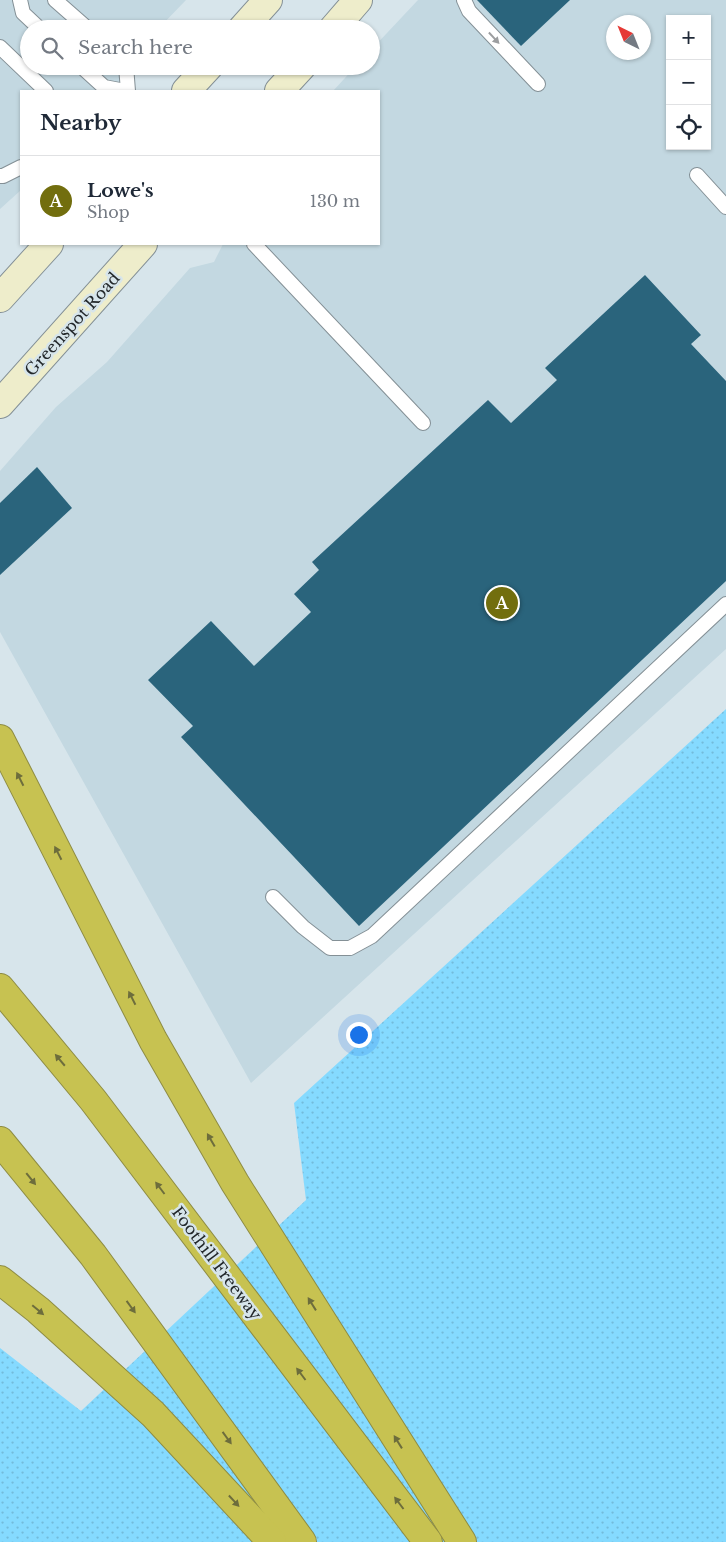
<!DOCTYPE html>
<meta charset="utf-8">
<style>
body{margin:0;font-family:"Libre Baskerville",serif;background:#f6f6f7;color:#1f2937}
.controls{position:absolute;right:15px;top:15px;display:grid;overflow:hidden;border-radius:0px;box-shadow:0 1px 4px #0004}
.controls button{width:45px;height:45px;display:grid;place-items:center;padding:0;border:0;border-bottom:1px solid #e0e1e3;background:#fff;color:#1f2937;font:25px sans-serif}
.compass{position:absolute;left:606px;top:15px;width:45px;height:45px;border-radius:50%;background:#fff;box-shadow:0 1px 4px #0004;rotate:317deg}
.you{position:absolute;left:358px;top:1034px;width:18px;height:18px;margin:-12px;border:4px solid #fff;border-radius:50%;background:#1a73e8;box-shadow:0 0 0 8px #1a73e833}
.badge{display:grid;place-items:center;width:32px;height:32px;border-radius:50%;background:#726e0e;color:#fff;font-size:16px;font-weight:700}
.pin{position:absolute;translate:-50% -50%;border:2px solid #fff;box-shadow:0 1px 5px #0006}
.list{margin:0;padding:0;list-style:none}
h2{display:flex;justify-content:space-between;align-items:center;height:65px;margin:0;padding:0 20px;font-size:21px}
h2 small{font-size:16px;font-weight:400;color:#747a83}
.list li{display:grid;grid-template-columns:32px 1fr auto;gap:15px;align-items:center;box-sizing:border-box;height:90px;padding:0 20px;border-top:1px solid #e0e1e3}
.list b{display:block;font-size:19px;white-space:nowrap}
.list p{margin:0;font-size:16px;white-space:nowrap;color:#747a83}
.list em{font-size:16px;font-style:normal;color:#747a83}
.icon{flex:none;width:28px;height:28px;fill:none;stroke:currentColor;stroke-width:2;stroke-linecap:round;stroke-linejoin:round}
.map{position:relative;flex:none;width:726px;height:1542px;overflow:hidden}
.search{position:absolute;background:#fff;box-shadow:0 1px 4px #0004;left:20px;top:20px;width:360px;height:55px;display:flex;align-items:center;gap:12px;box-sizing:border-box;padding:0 18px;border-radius:28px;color:#747a83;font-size:19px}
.panel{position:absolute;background:#fff;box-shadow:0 1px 4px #0004;left:20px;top:90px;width:360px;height:155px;border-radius:0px}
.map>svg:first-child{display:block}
</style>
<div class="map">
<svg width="726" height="1542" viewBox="0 0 726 1542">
<defs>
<pattern id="grass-dots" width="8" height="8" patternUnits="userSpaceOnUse" patternTransform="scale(1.25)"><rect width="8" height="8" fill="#85daff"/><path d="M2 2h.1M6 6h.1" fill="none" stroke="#73bbdb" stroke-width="1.8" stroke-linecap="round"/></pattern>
</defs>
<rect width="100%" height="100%" fill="#d7e5eb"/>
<g fill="#c3d8e1" fill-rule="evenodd">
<polygon points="0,0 186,0 158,29 29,29 29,66 132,66 114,91 21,91 21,190 0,209"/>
<path d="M 418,0 L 726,0 L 726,649 L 251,1083 L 0,632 L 0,471 L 56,407 L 107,362 L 190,268 L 214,262 L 223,244 L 379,244 L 379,91 L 333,91 L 356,66 L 371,66 L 371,50 ZM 670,19 L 707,19 L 707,146 L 670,146 ZM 614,22 L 644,22 L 644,52 L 614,52 Z"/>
</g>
<polygon fill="url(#grass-dots)" points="726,709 726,1542 0,1542 0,1348 81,1411 306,1200 294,1103"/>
<g fill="#2a647c">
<polygon points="477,0 570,0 521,46"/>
<polygon points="645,275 701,335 691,344 726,381 726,581 359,926 181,737 193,726 148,680 211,621 254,666 311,612 294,594 319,570 312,562 488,400 511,423 557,380 545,368"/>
<polygon points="37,467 72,508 0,575 0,503"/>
</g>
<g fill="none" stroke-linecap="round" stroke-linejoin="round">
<defs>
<g id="lane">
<polyline points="20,0 23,13 40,29"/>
<polyline points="55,0 88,29"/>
<polyline points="464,0 469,11 538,84"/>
<polyline points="0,47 46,91"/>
<polyline points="81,66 104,87 125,91"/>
<polyline points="126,66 128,91"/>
<polyline points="697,175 726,207"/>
<polyline points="0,176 3,176 21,167"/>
<polyline points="254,244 423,423"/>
<polyline points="273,897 303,927 330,948 350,948 372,936 726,604"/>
</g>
<g id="secondary">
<polyline points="242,29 268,0"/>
<polyline points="333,29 358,0"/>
<polyline points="186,91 209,66"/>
<polyline points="279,91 302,66"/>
<polyline points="0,298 49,244"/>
<polyline points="0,404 143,244"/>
</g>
<g id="highway">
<polyline points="0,739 153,1040 235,1183 462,1542"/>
<polyline points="0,988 93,1100 428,1542"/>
<polyline points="0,1141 93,1255 302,1542"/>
<polyline points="0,1280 38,1310 153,1414 272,1542"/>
</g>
</defs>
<use href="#lane" stroke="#849096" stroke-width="16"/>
<use href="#secondary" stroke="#849096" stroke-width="30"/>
<use href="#highway" stroke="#8e8c44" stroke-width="30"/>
<use href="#lane" stroke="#fff" stroke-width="14"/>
<use href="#secondary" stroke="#eeedcb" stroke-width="28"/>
<use href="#highway" stroke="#c7c251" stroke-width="28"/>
</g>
<defs><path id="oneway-solid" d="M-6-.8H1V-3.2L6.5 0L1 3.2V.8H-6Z" transform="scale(1.25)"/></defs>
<use fill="#9c9ea0" href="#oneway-solid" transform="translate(494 38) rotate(47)"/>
<g fill="#6d6d3c">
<use href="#oneway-solid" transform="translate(20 779) rotate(-117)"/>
<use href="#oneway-solid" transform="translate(58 853) rotate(-117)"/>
<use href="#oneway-solid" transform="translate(132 998) rotate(-117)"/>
<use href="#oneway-solid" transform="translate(60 1060) rotate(-130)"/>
<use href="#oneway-solid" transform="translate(211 1140) rotate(-120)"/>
<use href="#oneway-solid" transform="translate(31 1179) rotate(51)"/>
<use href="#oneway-solid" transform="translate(160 1188) rotate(-127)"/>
<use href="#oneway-solid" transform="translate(312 1304) rotate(-122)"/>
<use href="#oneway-solid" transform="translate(131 1307) rotate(54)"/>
<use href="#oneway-solid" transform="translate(38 1310) rotate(40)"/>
<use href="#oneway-solid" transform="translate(301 1374) rotate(-127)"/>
<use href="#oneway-solid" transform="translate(227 1438) rotate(54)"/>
<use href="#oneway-solid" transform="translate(398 1442) rotate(-122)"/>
<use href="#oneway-solid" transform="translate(234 1501) rotate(47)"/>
<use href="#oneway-solid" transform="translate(399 1503) rotate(-127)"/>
</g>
<g text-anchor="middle" stroke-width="5" stroke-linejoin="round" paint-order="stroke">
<g font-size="16" fill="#23282b" stroke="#d7e5eb">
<text transform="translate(72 324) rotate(-48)" y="6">Greenspot Road</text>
<text transform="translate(217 1263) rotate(53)" y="6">Foothill Freeway</text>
</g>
</g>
</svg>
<div class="controls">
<button>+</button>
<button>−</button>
<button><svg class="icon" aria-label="locate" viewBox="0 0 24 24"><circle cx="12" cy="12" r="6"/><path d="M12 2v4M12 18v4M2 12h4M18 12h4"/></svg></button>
</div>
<svg class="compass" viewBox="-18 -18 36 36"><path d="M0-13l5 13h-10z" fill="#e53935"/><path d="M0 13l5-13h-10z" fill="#747a83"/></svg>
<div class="you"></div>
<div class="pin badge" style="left:502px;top:603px">A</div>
<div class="search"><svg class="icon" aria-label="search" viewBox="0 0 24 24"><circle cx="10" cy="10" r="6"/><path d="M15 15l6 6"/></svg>Search here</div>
<section class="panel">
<h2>Nearby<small></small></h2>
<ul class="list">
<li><span class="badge">A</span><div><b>Lowe's</b><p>Shop</p></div><em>130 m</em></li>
</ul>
</section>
</div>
